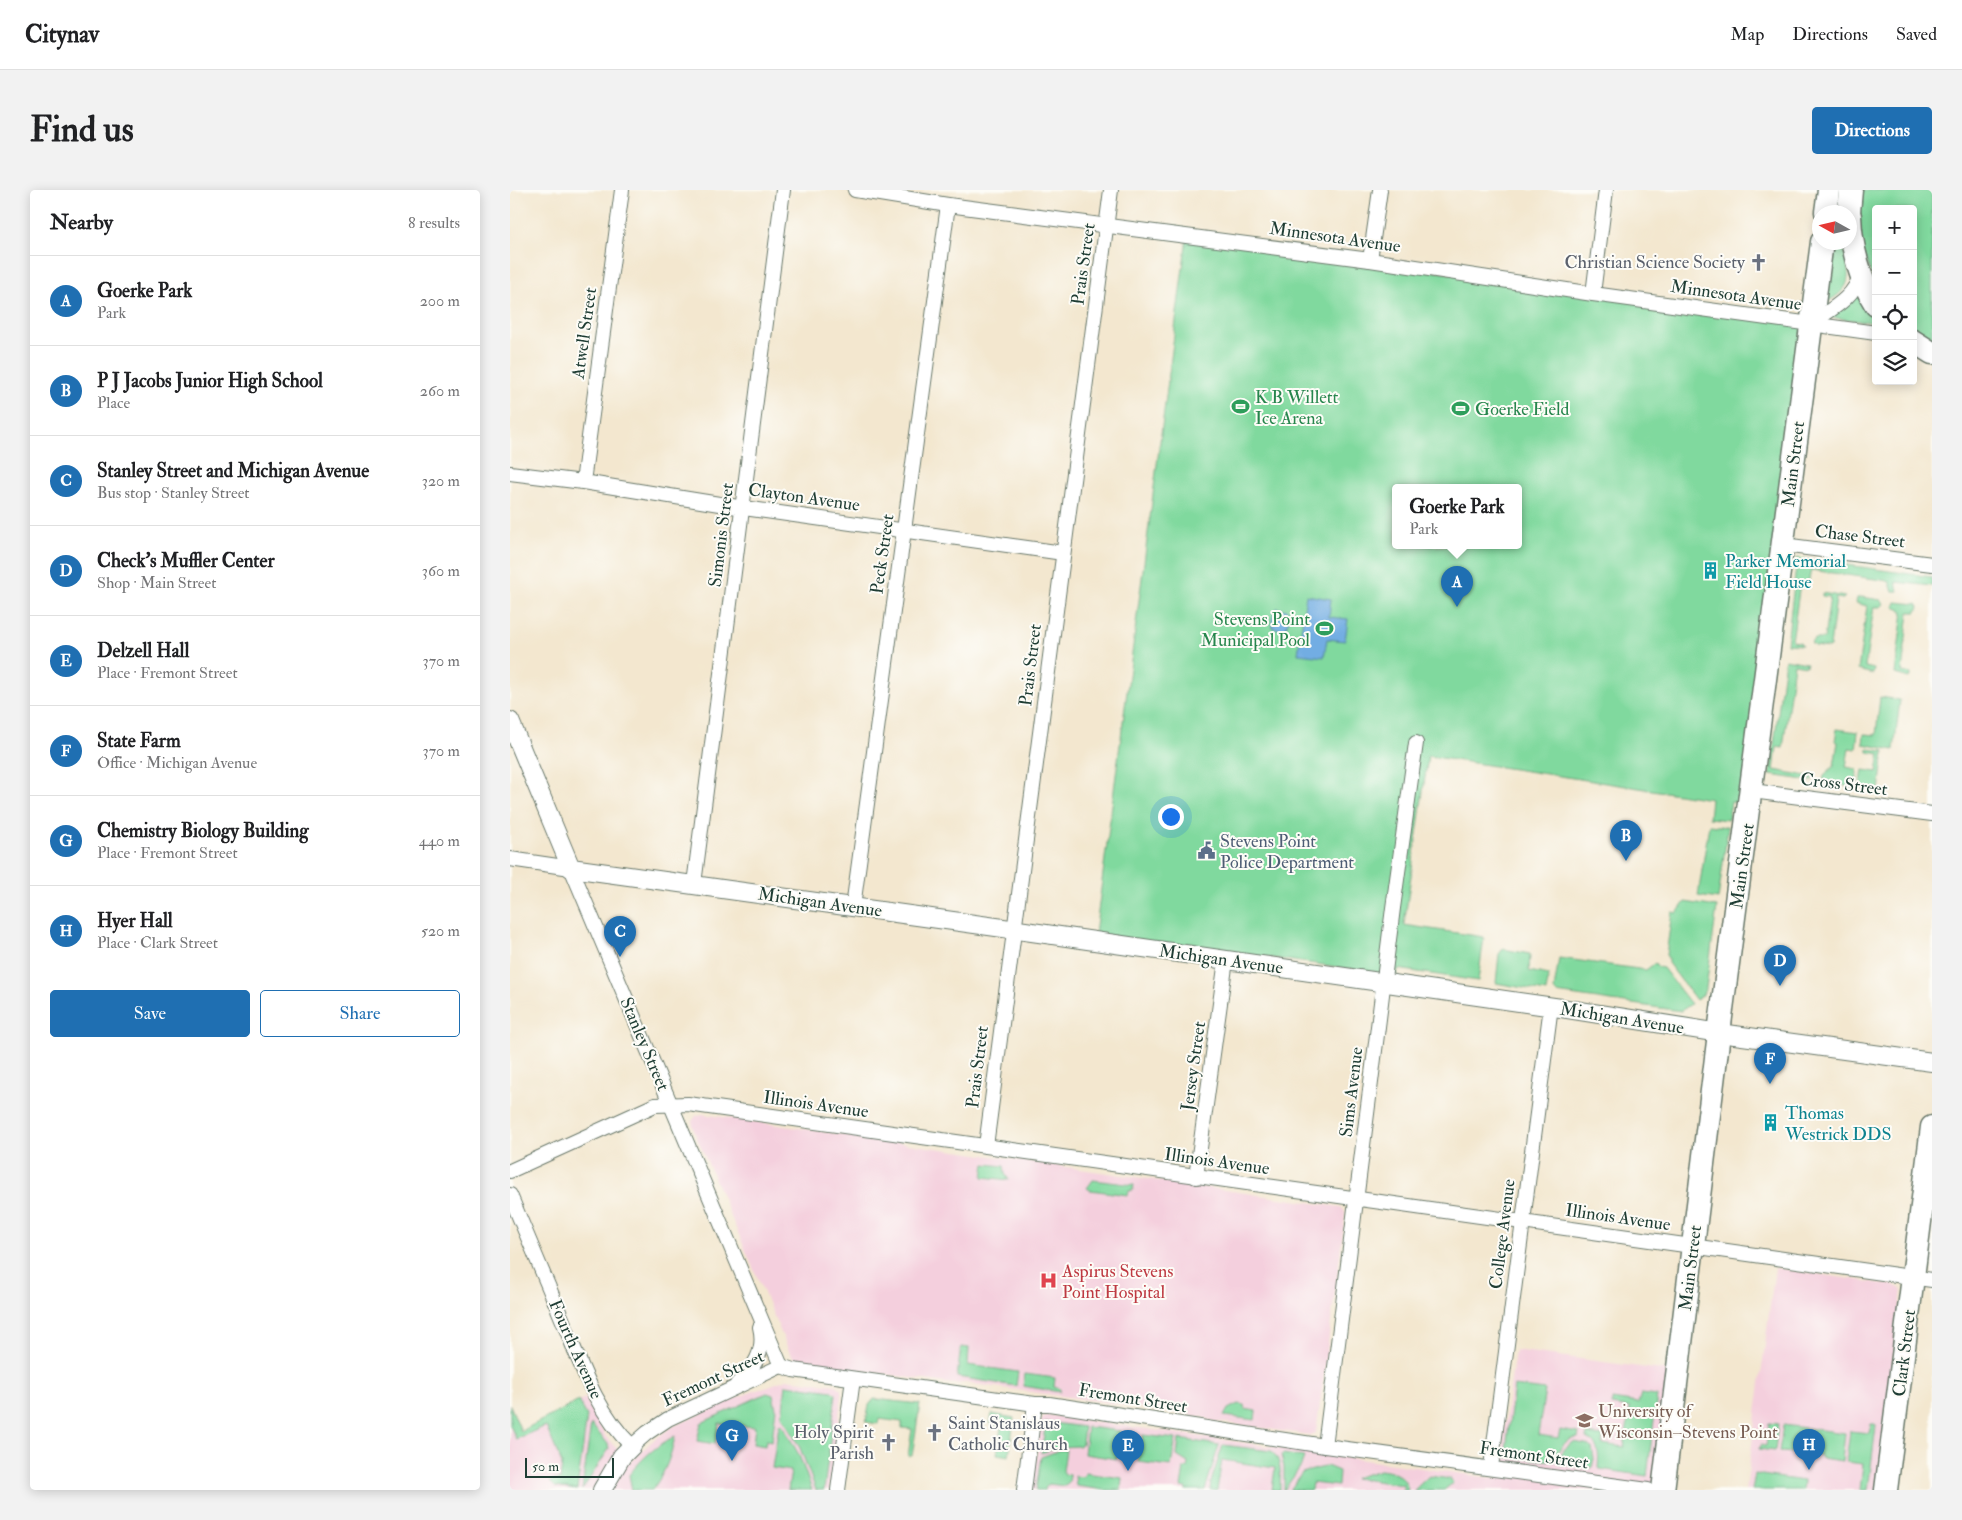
<!DOCTYPE html>
<meta charset="utf-8">
<style>
body{margin:0;font-family:"IM FELL Double Pica",serif;background:#f2f2f2;color:#202124}
.controls{position:absolute;right:15px;top:15px;display:grid;overflow:hidden;border-radius:5px;box-shadow:0 2px 12px #0003}
.controls button{width:45px;height:45px;display:grid;place-items:center;padding:0;border:0;border-bottom:1px solid #e0e0e0;background:#fff;color:#202124;font:25px sans-serif}
.compass{position:absolute;left:1302px;top:15px;width:45px;height:45px;border-radius:50%;background:#fff;box-shadow:0 2px 12px #0003;rotate:278deg}
.scale{position:absolute;left:15px;bottom:12px;width:89px;box-sizing:border-box;padding-left:5px;border:2px solid #1f3d34;border-top:0;font-size:14px;line-height:18px;white-space:nowrap;color:#1f3d34;-webkit-text-stroke:4px #fdfcf7;paint-order:stroke}
.you{position:absolute;left:660px;top:626px;width:18px;height:18px;margin:-12px;border:4px solid #fff;border-radius:50%;background:#1a73e8;box-shadow:0 0 0 8px #1a73e833}
.badge{display:grid;place-items:center;width:32px;height:32px;border-radius:50%;background:#1f6fb2;color:#fff;font-size:16px;font-weight:700}
.pin{position:absolute;translate:-50% -41px;filter:drop-shadow(0 1px 2px #0008)}
.pin::after{content:'';position:absolute;top:26px;width:18px;height:15px;background:inherit;clip-path:polygon(0 0,100% 0,50% 100%)}
.popup{position:absolute;left:882px;top:294px;width:130px;height:65px;box-sizing:border-box;display:grid;place-content:center;border-radius:5px;background:#fff;filter:drop-shadow(0 1px 4px #0005);font-size:16px;white-space:nowrap;color:#757577}
.popup b{font-size:19px;color:#202124}
.popup::after{content:'';position:absolute;left:50%;top:100%;margin-left:-10px;border:10px solid transparent;border-top-color:#fff}
.list{margin:0;padding:0;list-style:none}
h2{display:flex;justify-content:space-between;align-items:center;height:65px;margin:0;padding:0 20px;font-size:21px}
h2 small{font-size:16px;font-weight:400;color:#757577}
.list li{display:grid;grid-template-columns:32px 1fr auto;gap:15px;align-items:center;box-sizing:border-box;height:90px;padding:0 20px;border-top:1px solid #e0e0e0}
.list b{display:block;font-size:19px;white-space:nowrap}
.list p{margin:0;font-size:16px;white-space:nowrap;color:#757577}
.list em{font-size:16px;font-style:normal;color:#757577}
.actions{display:flex;gap:10px;padding:15px 20px}
.actions a{flex:1;padding:11px 0;border:1px solid #1f6fb2;border-radius:5px;text-align:center;font-size:18px;color:#1f6fb2}
.actions .main{background:#1f6fb2;color:#fff}
.icon{flex:none;width:28px;height:28px;fill:none;stroke:currentColor;stroke-width:2;stroke-linecap:round;stroke-linejoin:round}
.map{position:relative;flex:none;width:1422px;height:1300px;overflow:hidden;border-radius:5px}
header{display:flex;align-items:center;gap:30px;box-sizing:border-box;height:70px;padding:0 25px;background:#fff;border-bottom:1px solid #e0e0e0}
header strong{font-size:24px}
nav{display:flex;gap:28px;margin-inline-start:auto;font-size:18px}
.intro{display:flex;align-items:center;justify-content:space-between;box-sizing:border-box;height:120px;padding:0 30px}
h1{margin:0;font-size:35px}
.button{padding:12px 22px;border-radius:5px;background:#1f6fb2;color:#fff;font-size:18px;font-weight:700}
main{display:flex;gap:30px;padding:0 30px}
aside{flex:1;background:#fff;border-radius:5px;box-shadow:0 2px 12px #0003}
.map>svg:first-child{display:block}
</style>
<header>
<strong>Citynav</strong>
<nav><a>Map</a><a>Directions</a><a>Saved</a></nav>
</header>
<div class="intro"><h1>Find us</h1><a class="button">Directions</a></div>
<main>
<aside>
<h2>Nearby<small>8 results</small></h2>
<ul class="list">
<li><span class="badge">A</span><div><b>Goerke Park</b><p>Park</p></div><em>200 m</em></li>
<li><span class="badge">B</span><div><b>P J Jacobs Junior High School</b><p>Place</p></div><em>260 m</em></li>
<li><span class="badge">C</span><div><b>Stanley Street and Michigan Avenue</b><p>Bus stop · Stanley Street</p></div><em>320 m</em></li>
<li><span class="badge">D</span><div><b>Check's Muffler Center</b><p>Shop · Main Street</p></div><em>360 m</em></li>
<li><span class="badge">E</span><div><b>Delzell Hall</b><p>Place · Fremont Street</p></div><em>370 m</em></li>
<li><span class="badge">F</span><div><b>State Farm</b><p>Office · Michigan Avenue</p></div><em>370 m</em></li>
<li><span class="badge">G</span><div><b>Chemistry Biology Building</b><p>Place · Fremont Street</p></div><em>440 m</em></li>
<li><span class="badge">H</span><div><b>Hyer Hall</b><p>Place · Clark Street</p></div><em>520 m</em></li>
</ul>
<div class="actions"><a class="main">Save</a><a>Share</a></div>
</aside>
<div class="map">
<svg width="1422" height="1300" viewBox="0 0 1422 1300">
<rect width="100%" height="100%" fill="#fdfcf7"/>
<filter id="ink" filterUnits="userSpaceOnUse"><feTurbulence type="fractalNoise" baseFrequency=".02" numOctaves="2"/><feDisplacementMap in="SourceGraphic" scale="10" xChannelSelector="R" yChannelSelector="G"/><feConvolveMatrix kernelMatrix="1 2 1 2 8 2 1 2 1" color-interpolation-filters="sRGB"/></filter>
<filter id="wash" filterUnits="userSpaceOnUse"><feTurbulence type="fractalNoise" baseFrequency=".0096" numOctaves="4" result="noise"/><feDisplacementMap in="SourceGraphic" scale="20" xChannelSelector="R" yChannelSelector="G"/><feGaussianBlur stdDeviation="1.12" result="paint"/><feColorMatrix in="noise" values="0 0 0 0 0 0 0 0 0 0 0 0 0 0 0 0 0 1.4 0 .05"/><feComposite in="paint" operator="in"/></filter>
<g filter="url(#wash)">
<rect width="100%" height="100%" fill="#f3e7cf"/>
<g fill="#f4cfdd">
<polygon points="192,924 831,1017 835,1022 835,1027 806,1243 800,1245 702,1231 692,1227 587,1211 456,1193 443,1194 291,1172 283,1167 279,1161 184,941 182,931 186,926"/>
<polygon points="1265,1078 1383,1095 1392,1099 1368,1300 1236,1300"/>
<polygon points="1005,1160 1159,1181 1143,1300 522,1300 531,1232 533,1227 538,1225 988,1289"/>
<polygon points="277,1189 326,1195 331,1200 331,1211 319,1300 0,1300 0,1215 11,1241 75,1208 96,1247 120,1273 141,1252 162,1237 231,1206"/>
</g>
<g fill="#80d99e" stroke="#508b69" fill-rule="evenodd">
<polygon points="1349,0 1422,0 1422,161 1403,144 1403,19 1366,19 1366,98 1350,54"/>
<path d="M 677,47 L 1300,134 L 1239,614 L 1221,612 L 1218,630 L 1199,628 L 1201,609 L 918,566 L 894,735 L 974,747 L 968,791 L 888,779 L 887,785 L 585,744 ZM 886,298 L 1008,298 L 1008,356 L 886,356 Z"/>
<path d="M 1319,53 L 1332,53 C 1339,85 1347,97 1313,114 Z"/>
<polygon points="1348,106 1351,107 1354,115 1366,133 1318,127"/>
<polygon points="1287,368 1422,387 1422,396 1386,392 1388,401 1383,401 1379,391 1301,380 1298,394 1290,394 1282,451 1290,452 1292,455 1277,454"/>
<polygon points="1312,403 1335,407 1333,409 1326,408 1320,457 1318,458 1304,456 1301,453 1304,449 1314,449 1320,407 1312,406"/>
<polygon points="1351,407 1371,410 1374,414 1371,417 1364,417 1355,477 1364,479 1363,484 1348,480 1357,416 1346,413 1347,408"/>
<polygon points="1386,412 1407,414 1409,417 1407,422 1399,422 1392,482 1401,484 1399,488 1385,484 1393,421 1384,417"/>
<polygon points="1275,469 1297,473 1296,476 1284,474 1273,558 1267,557 1264,580 1302,587 1302,591 1260,585"/>
<polygon points="1370,507 1390,510 1384,560 1353,554 1354,544 1366,545"/>
<polygon points="1327,539 1348,542 1346,559 1339,558 1336,577 1347,579 1347,598 1313,592 1314,585 1324,576 1328,552 1325,551"/>
<polygon points="1358,559 1374,561 1369,601 1350,598 1353,580 1367,582 1370,564 1358,562"/>
<polygon points="1199,635 1218,637 1208,709 1188,706"/>
<polygon points="1175,712 1207,717 1196,798 1192,806 1186,810 1158,773 1158,768 1156,765 1162,722 1167,723"/>
<polygon points="993,759 1020,764 1019,781 1039,785 1036,802 986,793 989,764"/>
<polygon points="1049,768 1136,780 1145,773 1148,777 1153,778 1181,814 1171,821 1046,803 1044,800"/>
<polygon points="475,974 494,976 495,984 499,990 473,987"/>
<polygon points="583,990 624,995 623,1000 619,1001 618,1005 580,1000 577,998"/>
<polygon points="451,1157 459,1158 458,1175 508,1182 506,1196 447,1187"/>
<polygon points="515,1184 545,1188 544,1197 550,1199 550,1202 513,1196"/>
<polygon points="276,1195 323,1201 326,1204 314,1300 306,1300 290,1258 272,1226"/>
<path d="M 1004,1196 L 1035,1200 L 1028,1245 L 1048,1248 L 1050,1240 L 1069,1243 L 1068,1248 C 1055,1248 1048,1260 1044,1271 L 995,1267 Z"/>
<polygon points="257,1203 263,1205 266,1218 262,1251 256,1250 255,1256 243,1254 245,1237 209,1233 205,1254 187,1251 191,1233"/>
<path d="M 1131,1204 L 1147,1206 L 1137,1286 L 1090,1279 L 1088,1278 C 1089,1265 1090,1255 1076,1248 L 1077,1244 L 1093,1246 L 1092,1254 L 1114,1257 L 1120,1218 L 1102,1215 L 1102,1209 L 1128,1213 Z"/>
<polygon points="364,1209 410,1214 402,1266 398,1266 402,1239 392,1238 392,1232 369,1229 368,1234 356,1232 359,1215"/>
<polygon points="69,1211 77,1226 67,1300 45,1297 40,1292 43,1290 50,1290 52,1274 36,1236 6,1249 0,1235 0,1215 11,1241"/>
<polygon points="728,1214 734,1215 735,1219 746,1221 745,1230 714,1226 718,1219"/>
<polygon points="482,1224 504,1228 499,1266 487,1264 491,1237 480,1234"/>
<polygon points="536,1232 574,1237 572,1254 569,1256 550,1257 531,1263"/>
<polygon points="1259,1233 1268,1234 1265,1261 1249,1259 1250,1255 1256,1256"/>
<polygon points="81,1234 98,1254 99,1259 72,1300"/>
<polygon points="272,1234 289,1265 302,1300 278,1300 281,1281 262,1278 269,1235"/>
<polygon points="1361,1234 1365,1234 1366,1236 1358,1300 1350,1300 1353,1274 1336,1272 1340,1241 1359,1243"/>
<polygon points="1273,1235 1335,1243 1332,1271 1311,1268 1311,1265 1269,1262"/>
<polygon points="577,1237 611,1241 607,1269 574,1264"/>
<polygon points="633,1245 666,1249 661,1276 628,1272"/>
<path d="M 165,1246 C 161,1267 155,1283 142,1300 L 122,1300 L 119,1285 C 132,1268 146,1256 165,1246 Z"/>
<polygon points="669,1249 709,1255 695,1300 676,1300 676,1298 671,1297 674,1278 677,1278 678,1273 667,1266"/>
<path d="M 1064,1252 L 1076,1254 L 1082,1258 L 1084,1268 L 1082,1278 L 1050,1274 C 1048,1264 1056,1256 1064,1252 Z"/>
<path d="M 713,1255 L 761,1261 C 773,1270 770,1287 770,1300 L 762,1300 L 765,1278 L 712,1270 L 707,1300 L 700,1300 L 701,1292 Z"/>
<polygon points="550,1260 556,1260 553,1281 555,1284 560,1285 559,1293 555,1296 539,1294 536,1296 535,1300 526,1300 531,1267"/>
<polygon points="773,1264 794,1267 791,1276 774,1300 774,1277 771,1265"/>
<polygon points="817,1276 829,1281 828,1296 802,1293 801,1300 780,1300 792,1283"/>
<path d="M 870,1280 C 883,1281 896,1286 898,1300 L 893,1300 L 893,1295 L 844,1288 Z"/>
<polygon points="575,1283 612,1288 611,1300 594,1300 566,1296 565,1286 574,1287"/>
<polygon points="1245,1284 1294,1291 1293,1300 1242,1300"/>
<polygon points="919,1286 941,1289 943,1293 934,1300 904,1300"/>
</g>
<g fill="#72ade3" stroke="#48758c">
<polygon points="796,405 821,409 819,427 838,429 835,451 817,449 814,467 788,464"/>
<polygon points="767,418 777,420 779,430 775,440 763,438 762,428"/>
</g>
</g>
<g filter="url(#ink)">
<g fill="none" stroke-linecap="round" stroke-linejoin="round">
<defs>
<g id="minor">
<polyline points="345,0 438,15 860,70 1083,104 1366,143"/>
<polyline points="860,70 870,0"/>
<polyline points="1083,104 1096,0"/>
<path d="M 1300,134 C 1321,119 1344,109 1351,83"/>
<polyline points="0,283 73,292 234,318 553,363"/>
<polyline points="73,292 112,0"/>
<polyline points="1273,355 1422,374"/>
<polyline points="1242,601 1422,624"/>
<polyline points="0,669 61,678 271,1176"/>
<polyline points="184,694 273,0"/>
<polyline points="343,717 438,15"/>
<polyline points="476,956 601,0"/>
<polyline points="0,981 145,915 178,914 1422,1090"/>
<polyline points="686,987 716,770"/>
<path d="M 0,1005 C 18,1047 35,1089 53,1131 C 71,1175 87,1223 122,1256 L 137,1243 L 158,1229 L 271,1176 L 283,1180 L 525,1214 L 539,1214 L 815,1256 L 1138,1300"/>
<path d="M 227,1194 C 244,1178 256,1161 250,1137"/>
<polyline points="815,1256 883,718 906,553"/>
<polyline points="981,1277 1041,816"/>
<polyline points="328,1300 343,1189"/>
<polyline points="514,1300 525,1214"/>
</g>
<g id="tertiary">
<polyline points="0,531 61,678 515,741 1051,818 1210,843 1422,872"/>
<polyline points="92,1300 112,1266 122,1256"/>
</g>
<g id="primary">
<polyline points="1316,22 1319,0"/>
<polyline points="1339,22 1341,0"/>
<path d="M 1340,26 C 1341,57 1350,90 1366,115"/>
<polyline points="1403,151 1422,163"/>
<polyline points="1153,1300 1211,827 1312,52"/>
<polyline points="1376,1300 1422,937"/>
</g>
</defs>
<use href="#minor" stroke="#69786a" stroke-width="16"/>
<use href="#tertiary" stroke="#69786a" stroke-width="20"/>
<use href="#primary" stroke="#69786a" stroke-width="25"/>
<use href="#minor" stroke="#fff" stroke-width="14"/>
<use href="#tertiary" stroke="#fff" stroke-width="18"/>
<use href="#primary" stroke="#fff" stroke-width="22"/>
</g>
</g>
<defs>
<symbol id="church-bare" viewBox="-9 -9 18 18"><path d="M-1.2-6h2.4v3.5h3.3v2.4h-3.3V6h-2.4V-.1h-3.3v-2.4h3.3Z" fill="#6b7280" stroke="#fdfcf7" stroke-width="2.5" paint-order="stroke"/></symbol>
<symbol id="stadium-bare" viewBox="-9 -9 18 18"><path d="M0-5a6.5 5 0 1 0 0 10a6.5 5 0 1 0 0-10ZM-3.5-1.8h7v3.6h-7Z" fill="#2e9e5b" stroke="#fdfcf7" stroke-width="2.5" paint-order="stroke"/></symbol>
<symbol id="building-bare" viewBox="-9 -9 18 18"><path d="M-4-6H4V6H1V3H-1V6H-4ZM-2.5-4.3h1.7v1.8h-1.7ZM.8-4.3h1.7v1.8H.8ZM-2.5-1h1.7V.8h-1.7ZM.8-1h1.7V.8H.8Z" fill="#0f9aa8" stroke="#fdfcf7" stroke-width="2.5" paint-order="stroke"/></symbol>
<symbol id="civic-bare" viewBox="-9 -9 18 18"><path d="M-.6-6.5H3V-4.5H.6V-3L4-1V1h2V6H-6V1h2V-1L-.6-3ZM-1.2 2.5V6h2.4V2.5Z" fill="#5c6f8a" stroke="#fdfcf7" stroke-width="2.5" paint-order="stroke"/></symbol>
<symbol id="hospital-bare" viewBox="-9 -9 18 18"><path d="M-5-5h3v3.5h4V-5h3V5h-3V1.5h-4V5h-3Z" fill="#e0444e" stroke="#fdfcf7" stroke-width="2.5" paint-order="stroke"/></symbol>
<symbol id="university-bare" viewBox="-9 -9 18 18"><path d="M0-5L7-2L0 1L-7-2ZM-4 1L0 2.5L4 1V4Q0 6-4 4Z" fill="#8d6e63" stroke="#fdfcf7" stroke-width="2.5" paint-order="stroke"/></symbol>
</defs>
<g fill-rule="evenodd">
<use href="#church-bare" x="1236" y="60" width="25" height="25"/>
<use href="#stadium-bare" x="718" y="204" width="25" height="25"/>
<use href="#stadium-bare" x="938" y="206" width="25" height="25"/>
<use href="#building-bare" x="1188" y="368" width="25" height="25"/>
<use href="#stadium-bare" x="802" y="426" width="25" height="25"/>
<use href="#civic-bare" x="684" y="648" width="25" height="25"/>
<use href="#building-bare" x="1248" y="920" width="25" height="25"/>
<use href="#hospital-bare" x="526" y="1078" width="25" height="25"/>
<use href="#university-bare" x="1062" y="1218" width="25" height="25"/>
<use href="#church-bare" x="412" y="1230" width="25" height="25"/>
<use href="#church-bare" x="366" y="1240" width="25" height="25"/>
</g>
<g text-anchor="middle" stroke-width="4" stroke-linejoin="round" paint-order="stroke">
<g font-size="18" fill="#1f3d34" stroke="#fdfcf7">
<text transform="translate(825 47) rotate(8)" y="6">Minnesota Avenue</text>
<text transform="translate(573 74) rotate(-82)" y="6">Prais Street</text>
<text transform="translate(1226 105) rotate(8)" y="6">Minnesota Avenue</text>
<text transform="translate(74 143) rotate(-82)" y="6">Atwell Street</text>
<text transform="translate(1283 274) rotate(-83)" y="6">Main Street</text>
<text transform="translate(294 307) rotate(8)" y="6">Clayton Avenue</text>
<text transform="translate(211 345) rotate(-83)" y="6">Simonis Street</text>
<text transform="translate(1350 346) rotate(7)" y="6">Chase Street</text>
<text transform="translate(372 364) rotate(-82)" y="6">Peck Street</text>
<text transform="translate(520 475) rotate(-83)" y="6">Prais Street</text>
<text transform="translate(1334 594) rotate(7)" y="6">Cross Street</text>
<text transform="translate(1232 676) rotate(-82)" y="6">Main Street</text>
<text transform="translate(310 712) rotate(8)" y="6">Michigan Avenue</text>
<text transform="translate(711 769) rotate(8)" y="6">Michigan Avenue</text>
<text transform="translate(1112 828) rotate(9)" y="6">Michigan Avenue</text>
<text transform="translate(135 854) rotate(67)" y="6">Stanley Street</text>
<text transform="translate(683 876) rotate(-82)" y="6">Jersey Street</text>
<text transform="translate(467 877) rotate(-83)" y="6">Prais Street</text>
<text transform="translate(841 902) rotate(-83)" y="6">Sims Avenue</text>
<text transform="translate(306 914) rotate(8)" y="6">Illinois Avenue</text>
<text transform="translate(707 971) rotate(8)" y="6">Illinois Avenue</text>
<text transform="translate(1108 1027) rotate(8)" y="6">Illinois Avenue</text>
<text transform="translate(992 1044) rotate(-83)" y="6">College Avenue</text>
<text transform="translate(1180 1078) rotate(-83)" y="6">Main Street</text>
<text transform="translate(66 1159) rotate(66)" y="6">Fourth Avenue</text>
<text transform="translate(1394 1163) rotate(-83)" y="6">Clark Street</text>
<text transform="translate(203 1188) rotate(-25)" y="6">Fremont Street</text>
<text transform="translate(623 1208) rotate(9)" y="6">Fremont Street</text>
<text transform="translate(1024 1265) rotate(8)" y="6">Fremont Street</text>
</g>
<g font-size="18" fill="#5b616d" stroke="#fdfcf7" text-anchor="end">
<text x="1235" y="78">Christian Science Society</text>
<text x="438" y="1239" text-anchor="start">Saint Stanislaus<tspan x="438" dy="21">Catholic Church</tspan></text>
<text x="364" y="1248">Holy Spirit<tspan x="364" dy="21">Parish</tspan></text>
</g>
<g font-size="18" fill="#27864d" stroke="#fdfcf7" text-anchor="start">
<text x="745" y="213">K B Willett<tspan x="745" dy="21">Ice Arena</tspan></text>
<text x="965" y="225">Goerke Field</text>
<text x="800" y="435" text-anchor="end">Stevens Point<tspan x="800" dy="21">Municipal Pool</tspan></text>
</g>
<g font-size="18" fill="#0d838f" stroke="#fdfcf7" text-anchor="start">
<text x="1215" y="377">Parker Memorial<tspan x="1215" dy="21">Field House</tspan></text>
<text x="1275" y="929">Thomas<tspan x="1275" dy="21">Westrick DDS</tspan></text>
</g>
<g font-size="18" fill="#4e5e75" stroke="#fdfcf7" text-anchor="start">
<text x="710" y="657">Stevens Point<tspan x="710" dy="21">Police Department</tspan></text>
</g>
<g font-size="18" fill="#be3a42" stroke="#fdfcf7" text-anchor="start">
<text x="552" y="1087">Aspirus Stevens<tspan x="552" dy="21">Point Hospital</tspan></text>
</g>
<g font-size="18" fill="#785e54" stroke="#fdfcf7" text-anchor="start">
<text x="1088" y="1227">University of<tspan x="1088" dy="21">Wisconsin–Stevens Point</tspan></text>
</g>
</g>
</svg>
<div class="controls">
<button>+</button>
<button>−</button>
<button><svg class="icon" aria-label="locate" viewBox="0 0 24 24"><circle cx="12" cy="12" r="6"/><path d="M12 2v4M12 18v4M2 12h4M18 12h4"/></svg></button>
<button><svg class="icon" aria-label="layers" viewBox="0 0 24 24"><path d="M12 4l9 5-9 5-9-5zM3 14l9 5 9-5"/></svg></button>
</div>
<svg class="compass" viewBox="-18 -18 36 36"><path d="M0-13l5 13h-10z" fill="#e53935"/><path d="M0 13l5-13h-10z" fill="#757577"/></svg>
<div class="scale">50 m</div>
<div class="you"></div>
<div class="pin badge" style="left:947px;top:417px">A</div>
<div class="popup"><b>Goerke Park</b>Park</div>
<div class="pin badge" style="left:1116px;top:671px">B</div>
<div class="pin badge" style="left:110px;top:767px">C</div>
<div class="pin badge" style="left:1270px;top:796px">D</div>
<div class="pin badge" style="left:618px;top:1281px">E</div>
<div class="pin badge" style="left:1260px;top:894px">F</div>
<div class="pin badge" style="left:222px;top:1271px">G</div>
<div class="pin badge" style="left:1299px;top:1280px">H</div>
</div>
</main>
